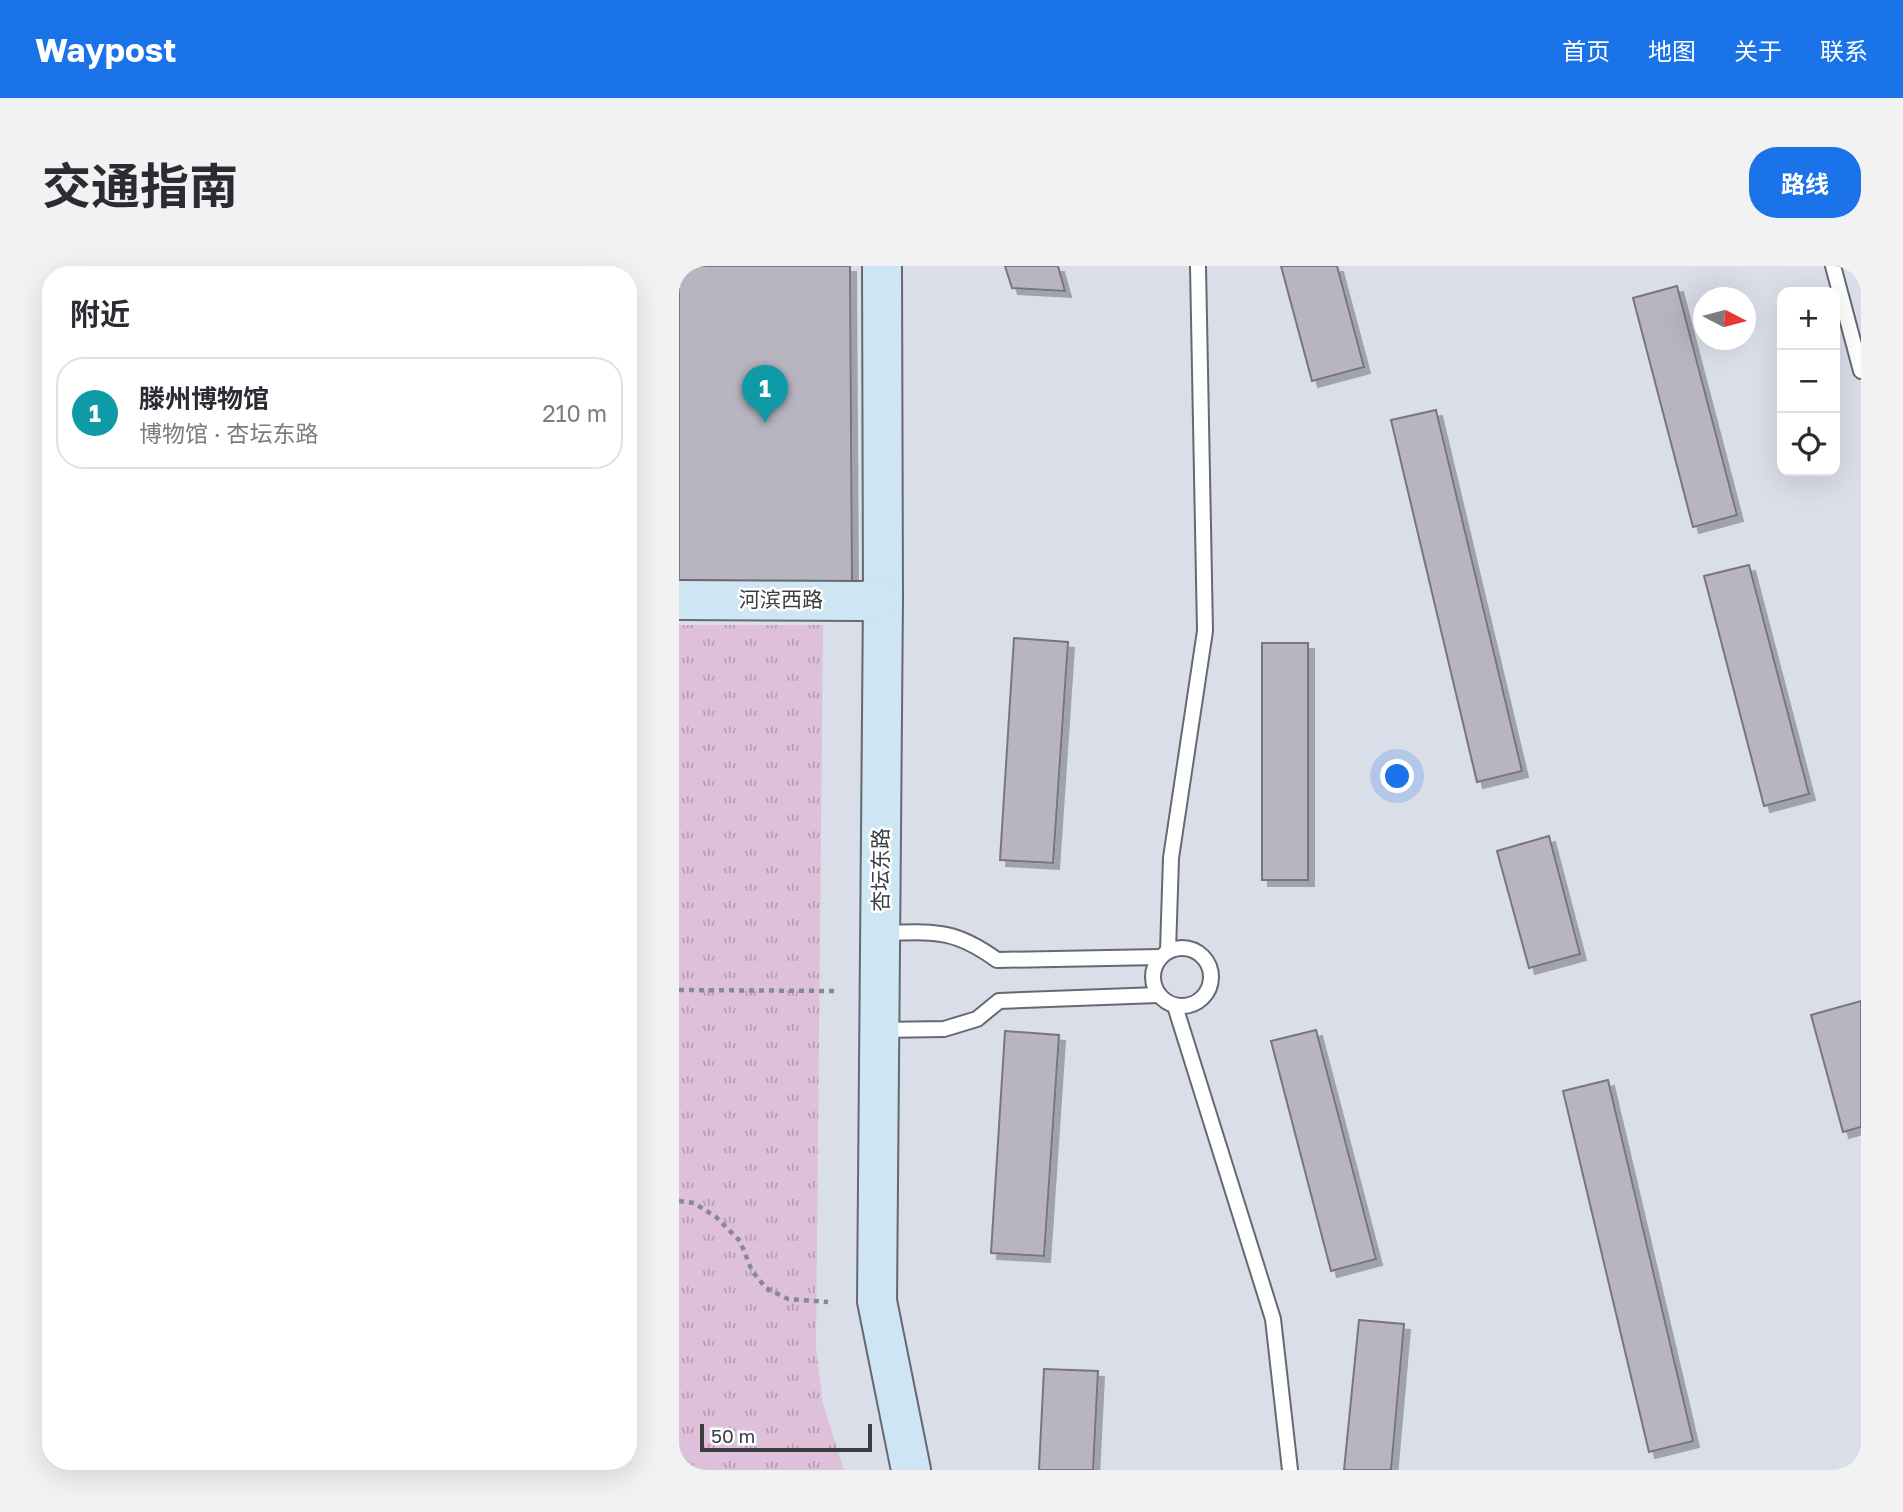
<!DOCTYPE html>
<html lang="zh">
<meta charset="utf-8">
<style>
body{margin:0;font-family:"Golos Text","Noto Sans SC",sans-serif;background:#f2f2f3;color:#2b2b33}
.controls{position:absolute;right:21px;top:21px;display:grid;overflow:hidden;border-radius:14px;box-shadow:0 7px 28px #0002}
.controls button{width:63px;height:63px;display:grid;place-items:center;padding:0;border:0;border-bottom:2px solid #e1e1e2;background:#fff;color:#2b2b33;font:35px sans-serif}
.compass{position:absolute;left:1014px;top:21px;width:63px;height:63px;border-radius:50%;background:#fff;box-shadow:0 7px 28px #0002;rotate:96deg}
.scale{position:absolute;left:21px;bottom:18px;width:172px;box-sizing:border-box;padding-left:7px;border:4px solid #3b3d41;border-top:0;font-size:19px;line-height:24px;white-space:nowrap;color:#3b3d41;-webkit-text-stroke:5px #fff;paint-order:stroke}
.you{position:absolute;left:719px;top:511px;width:24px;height:24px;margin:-18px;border:5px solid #fff;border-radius:50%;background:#1a73e8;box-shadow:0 0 0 10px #1a73e833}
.badge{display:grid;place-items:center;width:46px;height:46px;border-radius:50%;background:#1a73e8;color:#fff;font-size:23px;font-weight:700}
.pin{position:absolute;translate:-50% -58px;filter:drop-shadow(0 2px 4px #0008)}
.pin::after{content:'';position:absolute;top:37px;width:24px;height:21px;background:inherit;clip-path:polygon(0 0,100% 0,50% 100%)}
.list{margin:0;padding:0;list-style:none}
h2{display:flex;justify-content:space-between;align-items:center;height:91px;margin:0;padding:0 28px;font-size:30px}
h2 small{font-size:23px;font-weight:400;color:#7c7c81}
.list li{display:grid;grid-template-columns:46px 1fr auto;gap:21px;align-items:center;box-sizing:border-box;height:112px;margin:0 14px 14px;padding:0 14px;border:2px solid #e1e1e2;border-radius:28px}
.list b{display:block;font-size:26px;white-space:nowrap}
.list p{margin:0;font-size:23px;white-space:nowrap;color:#7c7c81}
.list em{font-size:23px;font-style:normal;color:#7c7c81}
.icon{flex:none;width:38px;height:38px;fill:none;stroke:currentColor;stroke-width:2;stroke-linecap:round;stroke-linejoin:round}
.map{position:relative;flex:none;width:1182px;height:1204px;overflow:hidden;border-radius:28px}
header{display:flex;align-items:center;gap:42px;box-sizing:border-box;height:98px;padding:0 35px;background:#1a73e8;color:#fff}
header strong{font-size:33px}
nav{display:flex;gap:38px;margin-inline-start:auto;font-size:24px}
.intro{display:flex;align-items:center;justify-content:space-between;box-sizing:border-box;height:168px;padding:0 42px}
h1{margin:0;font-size:49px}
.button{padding:18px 32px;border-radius:28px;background:#1a73e8;color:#fff;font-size:24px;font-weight:700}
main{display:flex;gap:42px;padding:0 42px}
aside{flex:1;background:#fff;border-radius:28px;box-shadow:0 7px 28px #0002}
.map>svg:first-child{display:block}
</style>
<header>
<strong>Waypost</strong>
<nav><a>首页</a><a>地图</a><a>关于</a><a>联系</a></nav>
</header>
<div class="intro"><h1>交通指南</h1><a class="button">路线</a></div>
<main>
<aside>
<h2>附近<small></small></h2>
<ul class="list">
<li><span class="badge" style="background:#0f9aa8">1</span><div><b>滕州博物馆</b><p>博物馆 · 杏坛东路</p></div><em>210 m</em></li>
</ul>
</aside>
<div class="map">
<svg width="1182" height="1204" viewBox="0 0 1182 1204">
<defs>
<pattern id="grass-tufts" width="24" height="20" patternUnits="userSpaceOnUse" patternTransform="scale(1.75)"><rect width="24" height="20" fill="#dfc0db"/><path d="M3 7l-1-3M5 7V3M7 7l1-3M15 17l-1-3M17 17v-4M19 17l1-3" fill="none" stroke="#b69db3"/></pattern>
<filter id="shadow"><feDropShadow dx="6" dy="6" stdDeviation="0" flood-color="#0004"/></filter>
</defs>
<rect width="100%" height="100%" fill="#dadee9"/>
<polygon fill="url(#grass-tufts)" points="0,359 144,359 137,1081 144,1138 165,1204 0,1204"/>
<g fill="#b8b5c0" stroke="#78757f" stroke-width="2" filter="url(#shadow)">
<polygon points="0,0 171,0 173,315 0,321"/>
<polygon points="326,0 379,0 386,25 333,22"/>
<polygon points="602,0 658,0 685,101 633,115"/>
<polygon points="998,20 1058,249 1014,261 954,32"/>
<polygon points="757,144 843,505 798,516 712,154"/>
<polygon points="1070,299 1130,528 1085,540 1025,310"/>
<polygon points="335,372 389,376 374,597 321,594"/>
<rect x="583" y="377" width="46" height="237"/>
<polygon points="870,570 901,688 850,702 818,585"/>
<polygon points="1182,735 1182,861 1164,866 1132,749"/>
<polygon points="637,764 697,993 652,1005 592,775"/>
<polygon points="326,765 380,769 365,990 312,987"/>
<polygon points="929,814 1014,1175 970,1186 884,825"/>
<polygon points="680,1054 725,1058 712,1204 665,1204"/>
<polygon points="365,1103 419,1105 414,1204 360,1204"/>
</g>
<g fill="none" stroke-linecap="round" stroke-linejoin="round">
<defs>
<g id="lane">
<polyline points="1154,0 1182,105"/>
<path d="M 203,667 C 254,666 274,662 318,694 L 481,691"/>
<circle cx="503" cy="711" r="29"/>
<polyline points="489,685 492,592 526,365 519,0"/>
<polyline points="496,740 594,1053 611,1204"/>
<polyline points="202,764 265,763 298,753 320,735 479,729"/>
</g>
<g id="secondary">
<polyline points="203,0 204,332 198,1035 232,1204"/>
<polyline points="0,334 183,335 204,332"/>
</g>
</defs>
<use href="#lane" stroke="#656973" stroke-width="18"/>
<use href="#secondary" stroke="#656973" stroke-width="42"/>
<g stroke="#888a92" stroke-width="4.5" stroke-dasharray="5 5" stroke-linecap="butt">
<polyline points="0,724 159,725"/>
<polyline points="0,935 15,937 37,951 61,975 73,1005 87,1022 109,1033 149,1036"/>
</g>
<use href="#lane" stroke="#fff" stroke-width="14"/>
<use href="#secondary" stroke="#cee5f3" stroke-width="38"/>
</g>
<g text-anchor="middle" stroke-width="5" stroke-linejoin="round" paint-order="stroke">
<g font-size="21" fill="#3b3d41" stroke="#fff">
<text x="102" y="341">河滨西路</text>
<text transform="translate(202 604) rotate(-90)" y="7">杏坛东路</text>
</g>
</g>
</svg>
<div class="controls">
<button>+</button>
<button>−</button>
<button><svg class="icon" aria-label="locate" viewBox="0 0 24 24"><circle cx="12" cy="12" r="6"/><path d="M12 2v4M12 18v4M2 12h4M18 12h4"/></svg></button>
</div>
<svg class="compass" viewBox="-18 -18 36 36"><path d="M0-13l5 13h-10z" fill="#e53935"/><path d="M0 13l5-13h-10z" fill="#7c7c81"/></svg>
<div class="scale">50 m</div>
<div class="you"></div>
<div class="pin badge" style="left:86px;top:157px;background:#0f9aa8">1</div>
</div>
</main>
